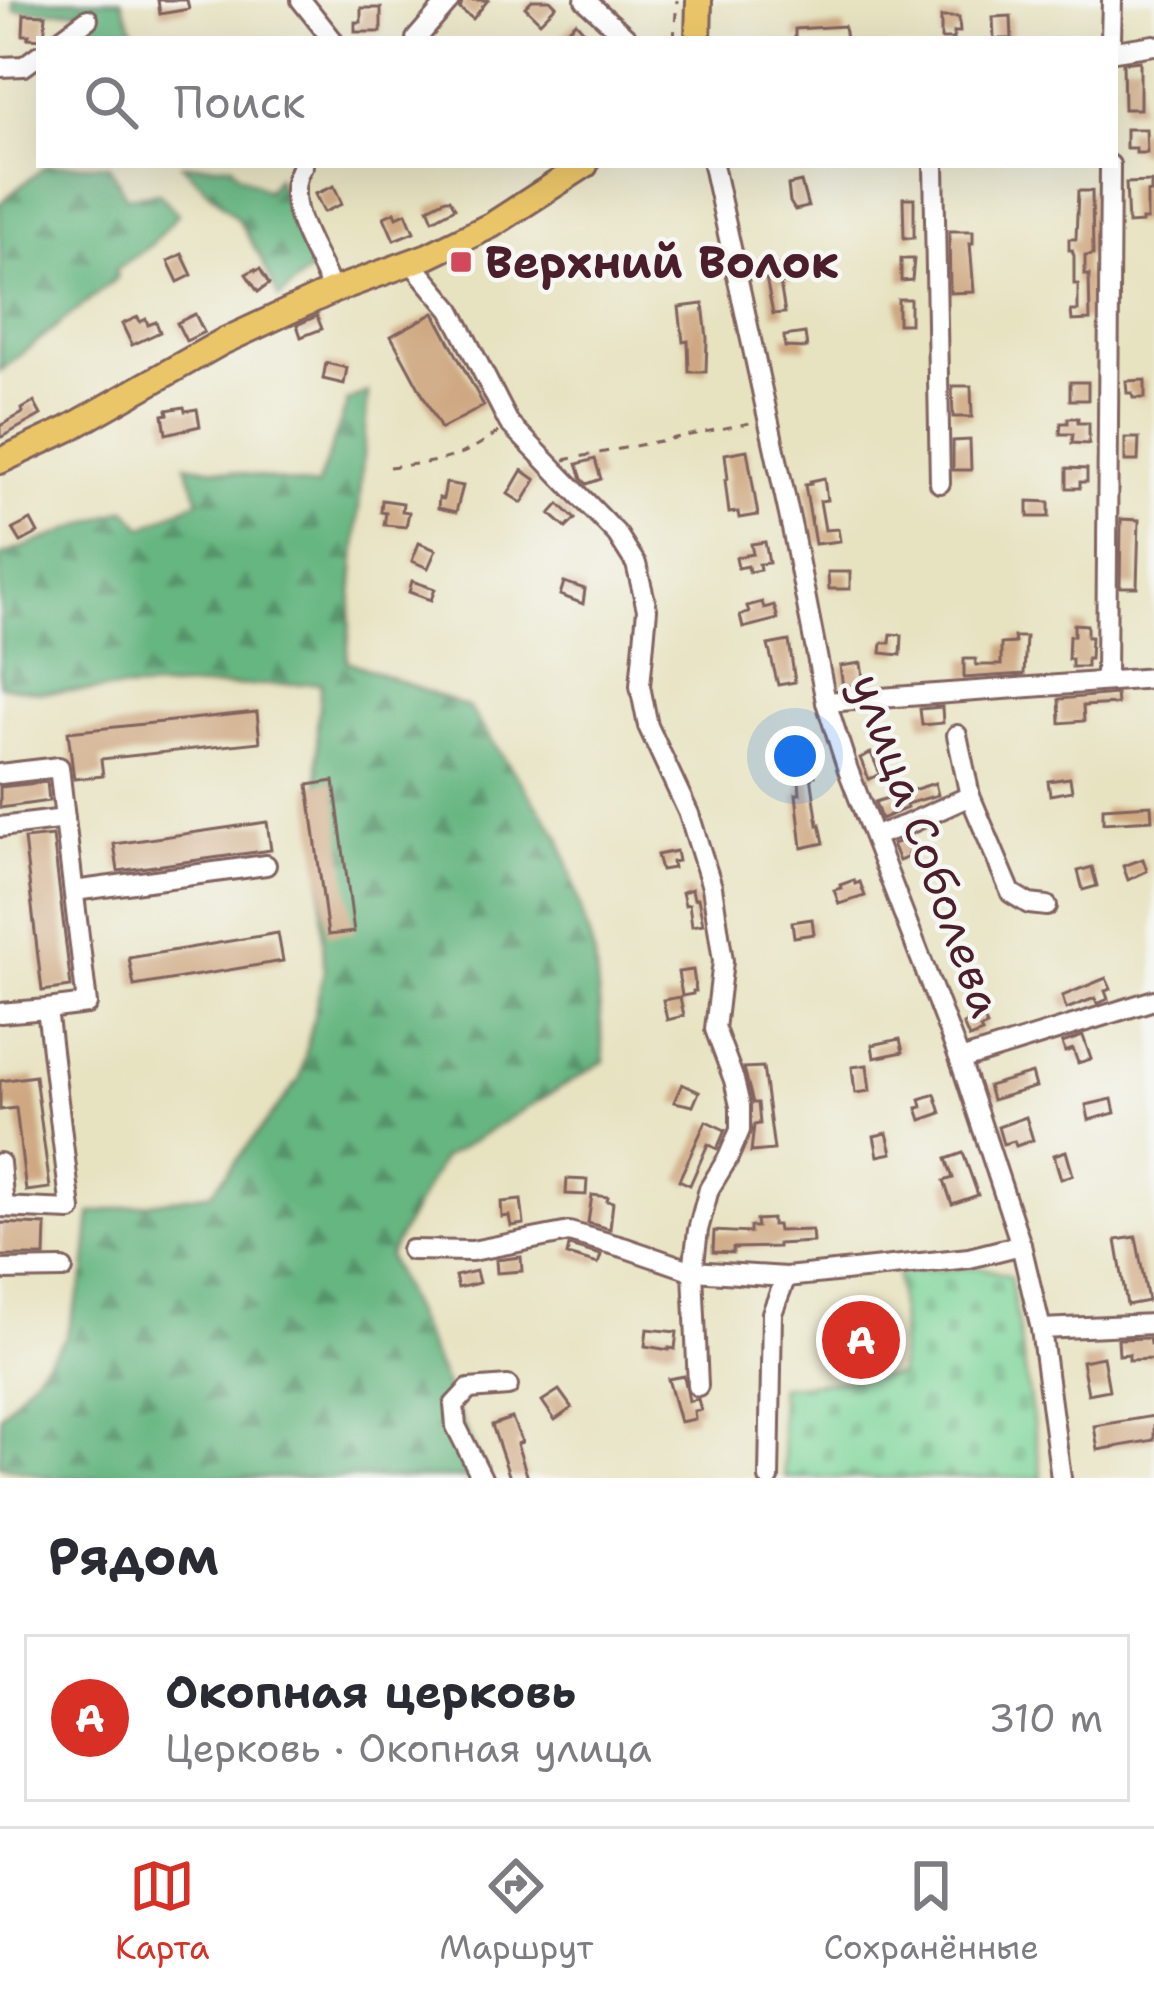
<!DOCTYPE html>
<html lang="ru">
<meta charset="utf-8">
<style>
body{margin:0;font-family:"Shantell Sans",sans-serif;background:#f2f2f3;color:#2b2b33}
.you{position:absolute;left:795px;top:756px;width:42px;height:42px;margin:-30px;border:9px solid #fff;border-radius:50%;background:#1a73e8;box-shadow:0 0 0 18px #1a73e833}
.badge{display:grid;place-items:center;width:78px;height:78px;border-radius:50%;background:#d93025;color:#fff;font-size:39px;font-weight:700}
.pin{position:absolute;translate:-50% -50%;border:6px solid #fff;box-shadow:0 3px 12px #0006}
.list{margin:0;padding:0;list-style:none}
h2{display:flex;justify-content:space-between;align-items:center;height:156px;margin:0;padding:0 48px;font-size:51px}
h2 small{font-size:39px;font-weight:400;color:#7c7c81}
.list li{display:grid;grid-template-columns:78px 1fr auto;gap:36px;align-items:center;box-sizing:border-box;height:168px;margin:0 24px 24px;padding:0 24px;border:3px solid #e1e1e2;border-radius:0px}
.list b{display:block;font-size:45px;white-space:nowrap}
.list p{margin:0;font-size:39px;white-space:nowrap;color:#7c7c81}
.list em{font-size:39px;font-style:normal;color:#7c7c81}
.icon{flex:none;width:66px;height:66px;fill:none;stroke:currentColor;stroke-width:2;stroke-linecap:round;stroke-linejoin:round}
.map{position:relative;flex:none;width:1154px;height:1478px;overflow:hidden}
.search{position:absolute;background:#fff;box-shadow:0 12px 48px #0002;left:36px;right:36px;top:36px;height:132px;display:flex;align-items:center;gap:30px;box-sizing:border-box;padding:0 42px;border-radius:0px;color:#7c7c81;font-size:45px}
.sheet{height:348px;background:#fff}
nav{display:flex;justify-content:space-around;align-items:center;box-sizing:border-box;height:168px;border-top:3px solid #e1e1e2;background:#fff;font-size:33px;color:#7c7c81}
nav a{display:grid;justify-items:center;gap:6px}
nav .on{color:#d93025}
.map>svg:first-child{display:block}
</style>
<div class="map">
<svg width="1154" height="1478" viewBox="0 0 1154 1478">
<defs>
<pattern id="forest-firs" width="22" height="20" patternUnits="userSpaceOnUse" patternTransform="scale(3)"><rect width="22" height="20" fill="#66b681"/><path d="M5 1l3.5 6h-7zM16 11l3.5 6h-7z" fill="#56936a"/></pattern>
<pattern id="cemetery-stones" width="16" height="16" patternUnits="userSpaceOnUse" patternTransform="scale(3)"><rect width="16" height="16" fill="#7ed599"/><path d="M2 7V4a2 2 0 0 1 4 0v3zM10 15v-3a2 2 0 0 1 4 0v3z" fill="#6eb684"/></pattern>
</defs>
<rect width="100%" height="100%" fill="#f6f6f2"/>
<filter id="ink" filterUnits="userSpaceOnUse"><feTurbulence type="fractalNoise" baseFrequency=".00833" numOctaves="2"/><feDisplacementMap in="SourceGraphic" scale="24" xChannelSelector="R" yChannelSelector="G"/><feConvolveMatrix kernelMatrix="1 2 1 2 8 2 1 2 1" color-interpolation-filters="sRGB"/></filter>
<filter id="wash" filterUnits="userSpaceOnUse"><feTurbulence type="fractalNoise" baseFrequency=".004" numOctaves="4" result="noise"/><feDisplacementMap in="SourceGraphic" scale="48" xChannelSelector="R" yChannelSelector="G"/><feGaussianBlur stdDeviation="2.7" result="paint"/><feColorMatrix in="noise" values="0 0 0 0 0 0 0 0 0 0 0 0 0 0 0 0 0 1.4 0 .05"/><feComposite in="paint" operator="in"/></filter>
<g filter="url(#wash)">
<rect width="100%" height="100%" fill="#e7e2c0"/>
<g fill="url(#forest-firs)" stroke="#586a56" stroke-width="3">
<polygon points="13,0 121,0 137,39 90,39 95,29 88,11 15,10"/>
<polygon points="47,165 109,165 126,197 159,193 178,214 151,245 115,270 118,277 0,371 0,203"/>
<polygon points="182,165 232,165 238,174 267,191 277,178 299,239 319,262 279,298 261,258 238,220"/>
<polygon points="368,392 347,661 469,708 560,838 595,958 604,1061 442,1159 388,1256 487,1478 49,1478 0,1465 1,1415 65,1339 85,1274 91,1213 211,1193 300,1079 324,970 317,728 321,683 40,692 0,685 0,556 126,509 143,528 199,500 186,464 317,487 348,401"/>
</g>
<polygon fill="url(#cemetery-stones)" stroke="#647a62" stroke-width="3" points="979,1267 1010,1276 1042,1478 785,1478 779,1387 899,1375 901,1321 897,1273"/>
<g id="blocks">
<g fill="#cfa882">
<polygon points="158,0 187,0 189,9 160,14"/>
<polygon points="463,0 488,0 473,19 460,9"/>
<polygon points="532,0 550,0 556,6 540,22 525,7"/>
<polygon points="361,8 381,8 381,32 355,32 355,22 361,22"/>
<polygon points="24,14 46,15 44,39 28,38 29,35 23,35"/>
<polygon points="1011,16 1012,39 994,39 993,17"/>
<polygon points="941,17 959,17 960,32 954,32 954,39 941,39"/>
<polygon points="576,22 591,39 557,39"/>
<polygon points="844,26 846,39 795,39 795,29"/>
<polygon points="1140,61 1140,109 1124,109 1123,63"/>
<polygon points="1126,129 1146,129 1147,153 1136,153 1136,148 1126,148"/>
<polygon points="801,182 808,207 795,210 790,202 788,185"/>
<polygon points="1151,182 1151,192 1147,193 1147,220 1142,220 1142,223 1128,224 1126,183"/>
<polygon points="334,186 342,204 324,212 315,194"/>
<polygon points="1078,191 1092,191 1093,255 1085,256 1085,275 1089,275 1090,320 1072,321 1071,311 1078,311 1078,284 1074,284 1074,256 1072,250 1069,250 1069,239 1076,239"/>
<polygon points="903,198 914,198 914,238 904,238"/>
<polygon points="446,199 450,199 455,208 433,220 428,208"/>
<polygon points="395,212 397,217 406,213 414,232 394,240 384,217"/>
<polygon points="949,231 973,231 973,243 970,243 974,292 950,293"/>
<polygon points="182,254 192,275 178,282 168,261"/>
<polygon points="901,259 914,259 912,280 901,281"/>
<polygon points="788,264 791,281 780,283 785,313 773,314 764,267"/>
<polygon points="255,269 256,271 260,269 269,284 258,292 246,274"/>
<rect x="898" y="299" width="12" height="25"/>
<polygon points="703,304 707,338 706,372 689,372 688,341 683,342 679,307"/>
<polygon points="434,313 484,406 441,429 391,336"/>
<polygon points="195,314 204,332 186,341 177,323"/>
<polygon points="317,316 322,329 301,337 297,325"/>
<polygon points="138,317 140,322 146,319 148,325 156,322 160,332 132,345 122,324"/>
<polygon points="805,333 807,348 785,347 784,336"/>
<polygon points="326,363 347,368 344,384 323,379"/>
<polygon points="1145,380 1145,398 1133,398 1132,393 1127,393 1126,381"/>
<rect x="1070" y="382" width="18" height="18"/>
<polygon points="952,386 971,386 972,417 953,417"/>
<polygon points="34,402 41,415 0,438 0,426 23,413 22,409"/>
<polygon points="184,407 185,411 197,409 200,426 166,434 163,415 168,414 167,410"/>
<polygon points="1068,418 1078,418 1078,423 1089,423 1089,444 1072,443 1073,434 1060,434 1061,423 1068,423"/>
<polygon points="1125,438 1139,438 1138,461 1125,461"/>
<polygon points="970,440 971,470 953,470 953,441"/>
<polygon points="747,450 758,515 739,518 738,512 729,513 725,480 728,479 725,454"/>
<polygon points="595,459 601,479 587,484 582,479 577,464"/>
<polygon points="1067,468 1087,469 1087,482 1080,482 1080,488 1067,488"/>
<polygon points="522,470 536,480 522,503 508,494"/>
<polygon points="824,478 827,500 820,501 825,530 838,529 840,541 815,544 805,485 811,484 810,481"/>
<polygon points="446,483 463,486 456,512 438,508 439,498 443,499"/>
<polygon points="382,500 403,503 402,511 409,512 406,527 384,525 386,513 381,512"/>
<polygon points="1028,501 1049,502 1049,517 1028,517"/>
<polygon points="559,504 575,519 566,528 550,514"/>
<polygon points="1121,519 1139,520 1137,587 1120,587"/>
<polygon points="31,520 38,533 21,542 13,529"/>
<polygon points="765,542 769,563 759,564 760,570 749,572 748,566 738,568 736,557 753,554 751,544"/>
<polygon points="419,543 436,550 428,568 412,561"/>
<polygon points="828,572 850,572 850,589 829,589"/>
<polygon points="412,581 435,589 431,600 409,592"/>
<polygon points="564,582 585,589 583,604 560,595"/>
<polygon points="762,602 764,608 774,605 778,619 743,628 740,615 749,613 747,606"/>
<polygon points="1074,624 1087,625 1087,637 1091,637 1090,659 1087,659 1087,667 1072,667 1072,659 1068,659 1069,636 1074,636"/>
<polygon points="891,634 902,635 901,655 881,653 882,643 890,643"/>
<polygon points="1014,637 1026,637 1024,674 964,678 964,659 976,659 976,665 1001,665 1001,644 1015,643"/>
<polygon points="789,641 795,682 778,685 768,645"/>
<polygon points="861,663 864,685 843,687 840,666"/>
<polygon points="1116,694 1117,704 1083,706 1084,721 1060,723 1059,699"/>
<polygon points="942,707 943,723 922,725 920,709"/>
<polygon points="257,712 260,742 101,759 103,776 74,779 68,732"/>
<polygon points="812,750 815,776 811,776 818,825 820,824 824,843 802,848 796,794 800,794 797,752"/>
<polygon points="871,753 880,774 869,779 860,758"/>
<polygon points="1070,778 1072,791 1050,795 1048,781"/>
<polygon points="334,781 354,932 328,935 308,785"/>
<polygon points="47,782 49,801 0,808 0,787"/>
<polygon points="935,783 938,795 906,804 907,808 881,819 875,802"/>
<polygon points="1151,805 1152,820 1103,823 1103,808"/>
<polygon points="267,822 271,850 118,871 114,844"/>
<polygon points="53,836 71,987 42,991 24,839"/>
<polygon points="908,839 914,851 908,854 909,857 899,861 892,844"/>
<polygon points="676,851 678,861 672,862 673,868 661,870 657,855"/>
<polygon points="1143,859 1147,871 1128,880 1123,866"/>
<polygon points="1092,867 1097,886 1083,890 1078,871"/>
<polygon points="854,880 855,884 860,882 865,896 839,904 834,890 841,888 840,885"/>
<polygon points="692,889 694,899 698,898 703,924 692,926 689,904 685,905 682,892"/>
<polygon points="812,919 814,934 794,937 792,922"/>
<polygon points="278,933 283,961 134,986 129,958"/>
<polygon points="693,970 696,991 693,991 693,994 682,996 678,972"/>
<polygon points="1106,978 1111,989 1105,991 1108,999 1097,1004 1095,998 1066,1009 1062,996"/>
<polygon points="680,997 684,1016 667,1020 663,1000"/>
<polygon points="983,1016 987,1026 980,1029 982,1033 969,1038 963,1024"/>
<polygon points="1083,1036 1091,1059 1078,1063 1073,1049 1065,1052 1062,1043"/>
<polygon points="900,1039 903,1052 874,1058 872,1045"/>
<polygon points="867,1065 870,1091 855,1093 852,1067"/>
<polygon points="763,1067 774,1150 751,1152 754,1125 760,1124 758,1103 753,1103 744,1068"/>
<polygon points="1032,1073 1036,1087 992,1100 988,1086"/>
<polygon points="35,1076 50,1188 26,1191 16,1108 0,1110 0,1081"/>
<polygon points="682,1084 699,1092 693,1106 674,1102"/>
<polygon points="935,1094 941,1113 921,1120 917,1108 922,1107 920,1099"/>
<polygon points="1112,1099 1115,1113 1089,1120 1086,1105"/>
<polygon points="1026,1117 1033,1140 1016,1146 1014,1141 1003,1144 998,1127"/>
<polygon points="706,1121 725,1130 717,1149 708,1144 690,1185 679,1180"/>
<polygon points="887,1133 892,1153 878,1156 874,1136"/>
<polygon points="1066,1151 1073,1175 1061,1179 1054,1155"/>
<polygon points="963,1153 978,1195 952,1204 944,1181 953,1178 946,1159"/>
<polygon points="567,1179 587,1180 586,1195 566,1194"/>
<polygon points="592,1195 608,1197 607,1201 613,1202 610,1229 588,1223"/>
<polygon points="521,1200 524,1224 511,1226 509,1216 502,1217 501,1202"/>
<polygon points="772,1219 772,1225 777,1225 778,1231 812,1230 813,1242 778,1244 778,1247 733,1248 733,1253 713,1252 714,1231 750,1233 750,1227 757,1227 756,1220"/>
<polygon points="0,1223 46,1225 45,1256 0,1256"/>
<polygon points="1136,1237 1148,1301 1127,1305 1116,1240"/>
<polygon points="569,1246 601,1255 598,1264 567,1255"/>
<polygon points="521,1257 522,1271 497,1273 496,1260"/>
<polygon points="476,1271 479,1283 458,1288 455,1276"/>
<polygon points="865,1311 877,1356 873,1370 866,1371 861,1366 856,1342 849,1343 844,1314"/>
<polygon points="647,1329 677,1332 675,1349 669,1348 669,1350 645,1346"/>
<polygon points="1149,1338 1150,1344 1154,1344 1154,1359 1129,1360 1129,1354 1119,1355 1118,1339"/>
<polygon points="1103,1357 1109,1390 1088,1394 1082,1361"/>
<polygon points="684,1376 689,1401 698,1399 701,1410 694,1411 695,1419 680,1422 668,1379"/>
<polygon points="559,1390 572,1408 555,1420 542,1401"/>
<polygon points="1154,1416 1154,1440 1098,1450 1094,1426"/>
<polygon points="512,1418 522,1442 517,1444 528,1478 510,1478 492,1425"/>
</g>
</g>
</g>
<g filter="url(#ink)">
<use href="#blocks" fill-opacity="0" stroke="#81635f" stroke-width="3"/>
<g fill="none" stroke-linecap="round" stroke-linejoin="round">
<defs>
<g id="minor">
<polyline points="301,0 332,39"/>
<polyline points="585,0 627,38"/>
<polyline points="61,39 88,19"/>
<polyline points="416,39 450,0"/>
<polyline points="1111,39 1112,0"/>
<polyline points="1115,51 1154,45"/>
<polyline points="0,67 24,66 39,55"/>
<path d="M 303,165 C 277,203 320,253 332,291"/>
<polyline points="713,165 793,533 826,702 848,770 960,1060 1021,1245 1041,1329 1061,1478"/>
<polyline points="934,165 940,483"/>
<polyline points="411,262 451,310 509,423 617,534 636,564 647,609 640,686 648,726 689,814 712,887 723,961 715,1029 734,1080 740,1106 740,1130 728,1158 709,1189 698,1230 693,1271 698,1386"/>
<polyline points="1106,680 1110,165"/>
<polyline points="826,702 1154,678"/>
<polyline points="957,735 970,796 1011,893 1029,904 1047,906"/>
<polyline points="0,774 59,767 65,819 0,827"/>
<polyline points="874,836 906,825 970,796"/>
<polyline points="74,891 266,865"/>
<polyline points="0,1013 47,1009"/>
<polyline points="960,1060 1154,1000"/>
<polyline points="0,1163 4,1207"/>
<polyline points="0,1207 71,1210 47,1009 87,1004 65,819"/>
<polyline points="411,1250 472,1251 569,1232 626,1248 693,1271 786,1277 969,1258 1021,1245"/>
<polyline points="0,1270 63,1269"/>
<polyline points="1041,1329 1154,1324"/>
<polyline points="482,1478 456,1426 454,1405 469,1389 508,1386"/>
<polyline points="769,1478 772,1313 786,1277"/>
</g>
<g id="major">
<polyline points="698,39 699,0"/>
<polyline points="0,461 68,429 222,342 332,291 428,256 492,225 585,165"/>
</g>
</defs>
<use href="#minor" stroke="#81635f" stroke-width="24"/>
<use href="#major" stroke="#81635f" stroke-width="30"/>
<g stroke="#81635f" stroke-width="3" stroke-dasharray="9 9" stroke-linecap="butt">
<polyline points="674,39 677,0"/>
<polyline points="564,460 755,422"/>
<path d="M 389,467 C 437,462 458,461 498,432"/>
</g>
<use href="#minor" stroke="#fff" stroke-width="18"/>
<use href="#major" stroke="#ebc669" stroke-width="24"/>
</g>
</g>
<rect fill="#d1495b" stroke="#f6f6f2" stroke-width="4.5" x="449" y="250" width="24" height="24" rx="6"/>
<g text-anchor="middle" stroke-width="9" stroke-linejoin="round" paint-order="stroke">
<g font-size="45" font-weight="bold" fill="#4a1f2b" stroke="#f6f6f2" text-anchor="start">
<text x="485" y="278">Верхний Волок</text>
</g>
<g font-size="45" fill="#4a1f2b" stroke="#f6f6f2">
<text transform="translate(927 845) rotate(70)" y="16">улица Соболева</text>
</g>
</g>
</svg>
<div class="you"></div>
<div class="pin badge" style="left:861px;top:1340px">A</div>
<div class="search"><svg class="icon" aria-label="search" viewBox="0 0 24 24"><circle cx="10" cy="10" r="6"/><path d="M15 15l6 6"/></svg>Поиск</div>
</div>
<section class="sheet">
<h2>Рядом<small></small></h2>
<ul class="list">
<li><span class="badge">A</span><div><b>Окопная церковь</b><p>Церковь · Окопная улица</p></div><em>310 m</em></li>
</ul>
</section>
<nav>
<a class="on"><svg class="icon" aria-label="map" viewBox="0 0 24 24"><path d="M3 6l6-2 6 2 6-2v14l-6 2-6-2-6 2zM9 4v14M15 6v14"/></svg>Карта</a>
<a><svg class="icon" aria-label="directions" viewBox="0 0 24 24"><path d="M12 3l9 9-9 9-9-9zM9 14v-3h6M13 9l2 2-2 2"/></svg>Маршрут</a>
<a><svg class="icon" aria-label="saved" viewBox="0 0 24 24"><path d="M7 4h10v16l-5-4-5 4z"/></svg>Сохранённые</a>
</nav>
